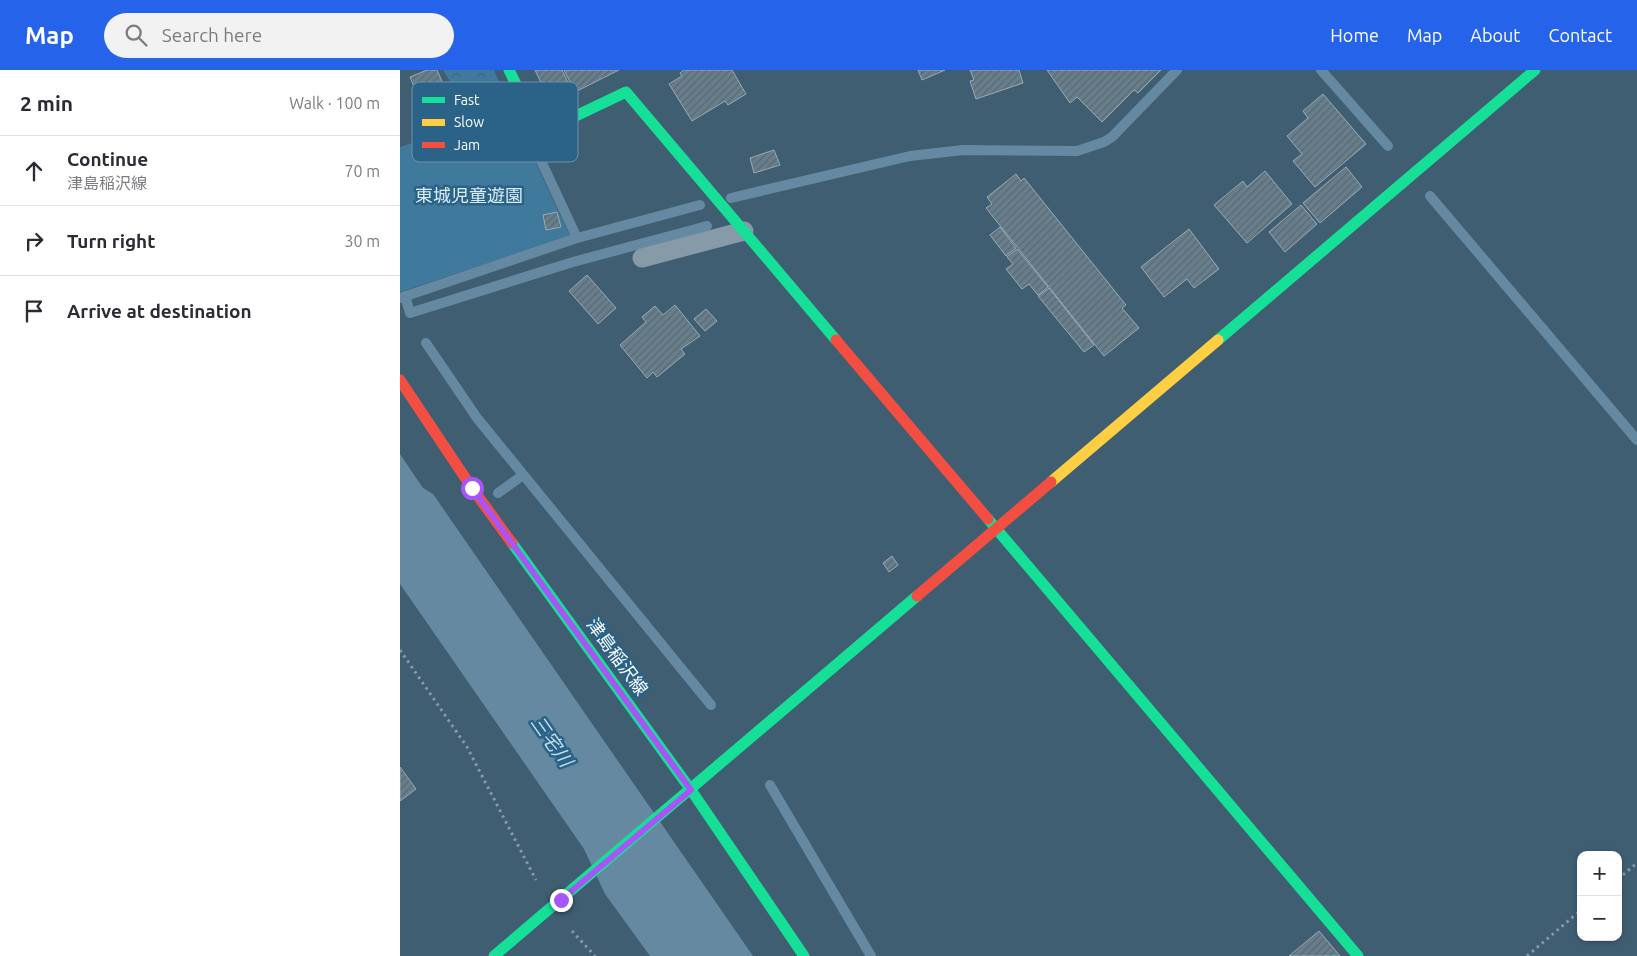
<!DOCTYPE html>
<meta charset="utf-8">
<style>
body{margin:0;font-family:Ubuntu,"Noto Sans JP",sans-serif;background:#f2f2f3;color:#2b2b33}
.controls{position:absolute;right:15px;bottom:15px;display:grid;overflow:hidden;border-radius:10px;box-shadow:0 1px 4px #0004}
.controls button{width:45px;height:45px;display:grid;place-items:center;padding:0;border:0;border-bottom:1px solid #e1e1e2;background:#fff;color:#2b2b33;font:25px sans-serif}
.stop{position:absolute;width:15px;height:15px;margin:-11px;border:4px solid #a855f7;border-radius:50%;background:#fff}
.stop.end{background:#a855f7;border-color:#fff;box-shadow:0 1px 5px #0008}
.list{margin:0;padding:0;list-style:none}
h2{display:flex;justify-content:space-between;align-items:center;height:65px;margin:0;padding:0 20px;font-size:21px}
h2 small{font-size:16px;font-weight:400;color:#7c7c81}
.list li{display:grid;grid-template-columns:32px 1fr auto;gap:15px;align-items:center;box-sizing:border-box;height:70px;padding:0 20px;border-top:1px solid #e1e1e2}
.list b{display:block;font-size:19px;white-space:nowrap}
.list p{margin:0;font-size:16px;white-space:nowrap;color:#7c7c81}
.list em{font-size:16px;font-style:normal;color:#7c7c81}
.icon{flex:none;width:28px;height:28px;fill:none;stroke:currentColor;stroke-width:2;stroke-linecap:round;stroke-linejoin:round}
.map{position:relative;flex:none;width:1237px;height:886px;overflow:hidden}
header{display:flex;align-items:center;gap:30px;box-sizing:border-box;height:70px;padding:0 25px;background:#2563eb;color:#fff}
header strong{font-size:24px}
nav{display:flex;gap:28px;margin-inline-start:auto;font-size:18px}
.search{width:350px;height:45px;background:#f2f2f3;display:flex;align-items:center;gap:12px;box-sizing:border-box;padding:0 18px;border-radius:28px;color:#7c7c81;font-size:19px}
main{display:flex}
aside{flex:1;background:#fff}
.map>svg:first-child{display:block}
</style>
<header>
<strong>Map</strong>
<div class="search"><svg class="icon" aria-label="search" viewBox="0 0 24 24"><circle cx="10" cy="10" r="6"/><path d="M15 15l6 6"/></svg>Search here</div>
<nav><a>Home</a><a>Map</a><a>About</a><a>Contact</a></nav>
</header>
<main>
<aside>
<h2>2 min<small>Walk · 100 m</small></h2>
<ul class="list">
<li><svg class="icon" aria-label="ahead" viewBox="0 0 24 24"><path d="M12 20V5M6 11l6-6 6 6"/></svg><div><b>Continue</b><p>津島稲沢線</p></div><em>70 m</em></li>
<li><svg class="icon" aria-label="right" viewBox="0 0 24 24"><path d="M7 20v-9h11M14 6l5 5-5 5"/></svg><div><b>Turn right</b></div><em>30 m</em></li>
<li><svg class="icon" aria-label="arrive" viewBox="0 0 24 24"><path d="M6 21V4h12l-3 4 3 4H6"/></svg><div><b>Arrive at destination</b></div></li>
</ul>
</aside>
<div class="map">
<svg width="1237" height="886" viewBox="0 0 1237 886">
<defs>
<pattern id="forest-crowns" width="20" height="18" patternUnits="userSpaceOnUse" patternTransform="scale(1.25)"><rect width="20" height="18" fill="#3f7a9c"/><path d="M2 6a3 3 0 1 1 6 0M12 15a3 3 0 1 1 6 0" fill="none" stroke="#466374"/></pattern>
<pattern id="building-hatch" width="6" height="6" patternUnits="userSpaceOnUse" patternTransform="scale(1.25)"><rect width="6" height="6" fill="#677e8c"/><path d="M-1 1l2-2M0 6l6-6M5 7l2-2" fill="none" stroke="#5b686f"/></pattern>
</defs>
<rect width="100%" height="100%" fill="#3f5e72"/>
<path fill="url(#forest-crowns)" d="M 43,0 L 94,0 L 111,40 L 56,58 C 47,45 47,29 51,13 Z"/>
<polygon fill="#3f7a9c" points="111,40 170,166 0,222 0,77"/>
<polygon fill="#6489a0" points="0,384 23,418 33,424 353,886 250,886 205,824 184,779 0,514"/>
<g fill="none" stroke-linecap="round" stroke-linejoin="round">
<g stroke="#6489a0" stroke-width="10">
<polyline points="921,0 988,76"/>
<polyline points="136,80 177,168"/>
<polyline points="1030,126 1237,370"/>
<polyline points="331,128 510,86 563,80 677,81 704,72 712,67 777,0"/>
<polyline points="5,226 10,243 173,192 307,156"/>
<polyline points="0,228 177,168 300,135"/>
<polyline points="26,273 77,348 311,635"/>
<polyline points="98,423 123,405"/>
<polyline points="370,715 471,886"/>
</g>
</g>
<g fill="url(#building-hatch)" stroke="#99aab6">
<polygon points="27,0 37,0 45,18 38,21 44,36 32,41 26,26 19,29 10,7"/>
<polygon points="135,0 162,0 172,21 150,32"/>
<polygon points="164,0 219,0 175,22"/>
<polygon points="284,0 332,0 346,24 328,35 325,31 292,51 269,14 282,6 280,3"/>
<polygon points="518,0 545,0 522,10"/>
<polygon points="570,0 619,0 623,13 576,29 570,11 574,10"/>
<polygon points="647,0 761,0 738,23 734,20 702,52 677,27 670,33"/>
<polygon points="923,24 966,74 915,117 893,91 902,84 887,66 908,48 903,41"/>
<polygon points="374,80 380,95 354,103 350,88"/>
<polygon points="946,97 962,117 920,153 903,133"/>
<polygon points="865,101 892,134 847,173 814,135 843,111 847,117"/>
<polygon points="616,104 621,111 624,108 726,235 722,238 739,258 704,286 586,138 592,134 587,127"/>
<polygon points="901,135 917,154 885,182 869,162"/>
<polygon points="157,142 161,157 146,160 143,145"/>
<polygon points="600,157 616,178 606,186 590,165"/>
<polygon points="789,159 819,199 794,218 787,209 764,227 741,197"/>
<polygon points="617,179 648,217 638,225 629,214 622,219 606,199 613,194 607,187"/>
<polygon points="187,205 216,238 198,254 169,221"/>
<polygon points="649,218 694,275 684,282 638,226"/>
<polygon points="275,235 300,266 281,279 285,284 257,307 253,302 247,308 220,275 246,252 242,247 255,236 263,245"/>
<polygon points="306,239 317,251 305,261 294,249"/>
<polygon points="492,486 498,495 489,502 483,493"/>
<polygon points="0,697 16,719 0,731"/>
<polygon points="919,861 940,886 889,886"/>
</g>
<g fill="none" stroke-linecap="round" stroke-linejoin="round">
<g stroke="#869aa8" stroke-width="3" stroke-dasharray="2.5 4" stroke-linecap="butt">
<polyline points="0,580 67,677 136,810"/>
<polyline points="1218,809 1237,793"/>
<polyline points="172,861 195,886"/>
<polyline points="1127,886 1181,840"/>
</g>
<polyline stroke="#869aa8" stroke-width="19" points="242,188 344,161"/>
<g stroke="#16e098" stroke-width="11">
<polyline points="109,0 140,63 226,22 436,270"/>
<polyline points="818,270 1135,0"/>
<polyline points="588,449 958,886"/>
<polyline points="112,473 291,720 404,886"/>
<polyline points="94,886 517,526"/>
</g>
<polyline stroke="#ffcf43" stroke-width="11" points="651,412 818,270"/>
<g stroke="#f24e42" stroke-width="11">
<polyline points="436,270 588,449"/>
<polyline points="0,310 72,418 112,473"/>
<polyline points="517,526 651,412"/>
</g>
</g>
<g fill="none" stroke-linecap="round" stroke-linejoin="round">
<polyline stroke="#a855f7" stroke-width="6" points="72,418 291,720 161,830"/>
</g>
<g text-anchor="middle" stroke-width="5" stroke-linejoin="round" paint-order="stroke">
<g font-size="18" fill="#daecf6" stroke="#2a6387">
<text x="69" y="132">東城児童遊園</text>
</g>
<g font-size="18" fill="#fff" stroke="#2a6387">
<text transform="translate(217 587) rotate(54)" y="6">津島稲沢線</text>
</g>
<g font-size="19" font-style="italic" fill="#c2dfef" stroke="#2a6387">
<text transform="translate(152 671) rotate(55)" y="7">三宅川</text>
</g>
</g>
<rect x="12" y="12" width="166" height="80" rx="8" fill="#2a6387" stroke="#6a92ab" stroke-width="1"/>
<rect x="22" y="27" width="23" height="6" fill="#16e098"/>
<rect x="22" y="49" width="23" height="7" fill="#ffcf43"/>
<rect x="22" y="72" width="23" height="6" fill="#f24e42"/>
<g font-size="14" fill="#fff">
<text x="54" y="35">Fast</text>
<text x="54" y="57">Slow</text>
<text x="54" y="80">Jam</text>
</g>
</svg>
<div class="controls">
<button>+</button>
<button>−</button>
</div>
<div class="stop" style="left:72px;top:418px"></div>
<div class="stop end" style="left:161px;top:830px"></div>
</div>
</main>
